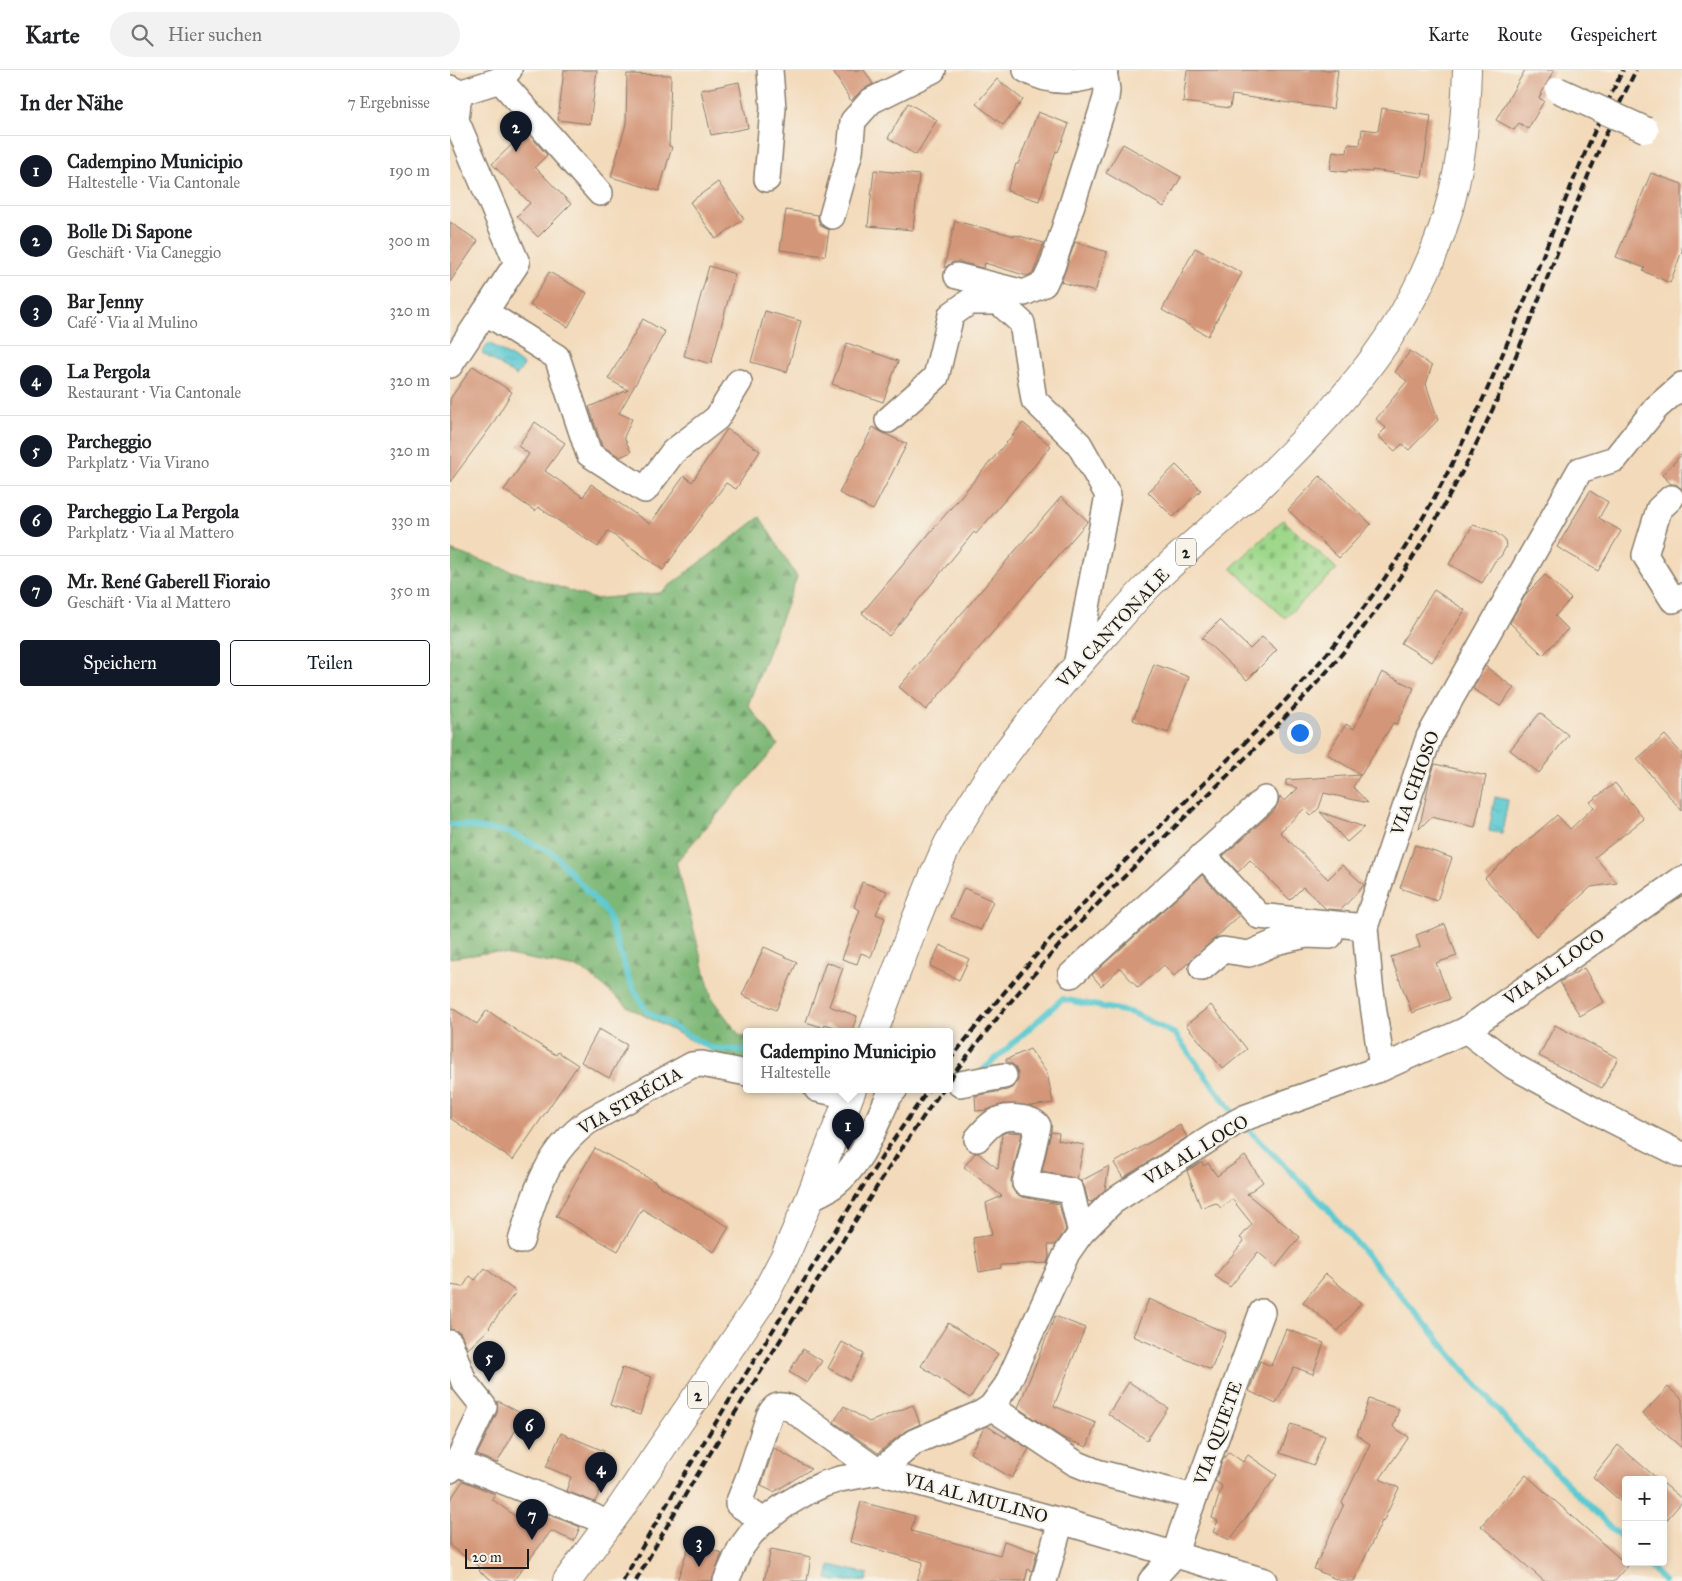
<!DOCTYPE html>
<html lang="de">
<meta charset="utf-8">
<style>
body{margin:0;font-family:"IM FELL Great Primer",serif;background:#f2f2f2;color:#202124}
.controls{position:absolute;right:15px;bottom:15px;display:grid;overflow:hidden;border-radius:5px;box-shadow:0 2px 8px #0003}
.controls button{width:45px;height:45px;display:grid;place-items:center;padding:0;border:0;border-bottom:1px solid #e0e0e0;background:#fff;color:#202124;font:25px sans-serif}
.scale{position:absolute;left:15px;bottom:12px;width:64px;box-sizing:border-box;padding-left:5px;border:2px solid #1c1c1c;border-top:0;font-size:14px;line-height:18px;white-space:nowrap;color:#1c1c1c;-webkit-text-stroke:4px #f7f3e8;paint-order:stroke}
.you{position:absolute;left:849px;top:662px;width:18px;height:18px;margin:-12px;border:4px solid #fff;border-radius:50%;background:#1a73e8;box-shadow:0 0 0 8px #1a73e833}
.badge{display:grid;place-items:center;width:32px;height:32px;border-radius:50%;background:#111827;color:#fff;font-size:16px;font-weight:700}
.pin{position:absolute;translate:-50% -41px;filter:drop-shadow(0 1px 2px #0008)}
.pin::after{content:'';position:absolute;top:26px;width:18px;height:15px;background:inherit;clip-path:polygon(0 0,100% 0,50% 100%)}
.popup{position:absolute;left:293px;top:958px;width:210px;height:65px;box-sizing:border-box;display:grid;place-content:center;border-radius:5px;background:#fff;filter:drop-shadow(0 1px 4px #0005);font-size:16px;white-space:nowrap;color:#757577}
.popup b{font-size:19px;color:#202124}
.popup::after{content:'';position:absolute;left:50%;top:100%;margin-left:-10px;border:10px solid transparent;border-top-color:#fff}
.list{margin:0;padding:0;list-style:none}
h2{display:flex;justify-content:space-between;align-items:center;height:65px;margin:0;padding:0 20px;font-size:21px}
h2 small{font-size:16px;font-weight:400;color:#757577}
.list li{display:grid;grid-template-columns:32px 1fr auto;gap:15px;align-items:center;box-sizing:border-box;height:70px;padding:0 20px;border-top:1px solid #e0e0e0}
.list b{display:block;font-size:19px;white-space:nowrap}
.list p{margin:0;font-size:16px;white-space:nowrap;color:#757577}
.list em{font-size:16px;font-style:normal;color:#757577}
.actions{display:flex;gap:10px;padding:15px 20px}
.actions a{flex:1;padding:11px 0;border:1px solid #111827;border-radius:5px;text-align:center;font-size:18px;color:#111827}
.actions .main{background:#111827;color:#fff}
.icon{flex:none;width:28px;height:28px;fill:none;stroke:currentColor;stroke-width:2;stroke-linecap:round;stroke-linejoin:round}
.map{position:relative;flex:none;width:1232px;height:1511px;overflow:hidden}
header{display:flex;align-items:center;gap:30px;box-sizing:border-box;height:70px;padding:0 25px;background:#fff;border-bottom:1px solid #e0e0e0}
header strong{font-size:24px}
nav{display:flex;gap:28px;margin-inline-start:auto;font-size:18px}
.search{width:350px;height:45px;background:#f2f2f2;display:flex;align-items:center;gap:12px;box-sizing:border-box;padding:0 18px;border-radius:28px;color:#757577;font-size:19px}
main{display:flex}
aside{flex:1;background:#fff}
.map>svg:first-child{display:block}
</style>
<header>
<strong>Karte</strong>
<div class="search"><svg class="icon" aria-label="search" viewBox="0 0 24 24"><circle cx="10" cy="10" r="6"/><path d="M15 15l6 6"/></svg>Hier suchen</div>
<nav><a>Karte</a><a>Route</a><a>Gespeichert</a></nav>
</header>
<main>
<aside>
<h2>In der Nähe<small>7 Ergebnisse</small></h2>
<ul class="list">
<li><span class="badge">1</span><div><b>Cadempino Municipio</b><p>Haltestelle · Via Cantonale</p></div><em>190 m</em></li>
<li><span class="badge">2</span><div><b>Bolle Di Sapone</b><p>Geschäft · Via Caneggio</p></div><em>300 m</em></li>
<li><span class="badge">3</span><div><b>Bar Jenny</b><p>Café · Via al Mulino</p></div><em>320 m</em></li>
<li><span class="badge">4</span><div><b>La Pergola</b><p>Restaurant · Via Cantonale</p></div><em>320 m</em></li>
<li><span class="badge">5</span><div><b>Parcheggio</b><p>Parkplatz · Via Virano</p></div><em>320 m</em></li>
<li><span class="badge">6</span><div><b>Parcheggio La Pergola</b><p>Parkplatz · Via al Mattero</p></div><em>330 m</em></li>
<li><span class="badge">7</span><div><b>Mr. René Gaberell Fioraio</b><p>Geschäft · Via al Mattero</p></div><em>350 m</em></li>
</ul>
<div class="actions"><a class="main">Speichern</a><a>Teilen</a></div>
</aside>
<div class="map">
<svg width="1232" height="1511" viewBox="0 0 1232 1511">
<defs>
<pattern id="forest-firs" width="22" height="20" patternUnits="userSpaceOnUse" patternTransform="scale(1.25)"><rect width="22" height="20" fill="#7eb877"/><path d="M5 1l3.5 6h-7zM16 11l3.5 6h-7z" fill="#669561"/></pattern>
<pattern id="cemetery-stones" width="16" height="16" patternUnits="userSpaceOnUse" patternTransform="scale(1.25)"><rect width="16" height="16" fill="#9ed88b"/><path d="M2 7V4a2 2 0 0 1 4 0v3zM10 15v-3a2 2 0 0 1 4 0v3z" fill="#88b977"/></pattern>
<pattern id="water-ripples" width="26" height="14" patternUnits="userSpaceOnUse" patternTransform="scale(1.25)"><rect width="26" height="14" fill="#5bc9d0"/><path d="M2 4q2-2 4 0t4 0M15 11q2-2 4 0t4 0" fill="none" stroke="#4facb2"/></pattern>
</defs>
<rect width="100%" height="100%" fill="#f7f3e8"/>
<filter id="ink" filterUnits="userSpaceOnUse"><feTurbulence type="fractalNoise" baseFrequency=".02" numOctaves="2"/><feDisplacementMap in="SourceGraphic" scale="10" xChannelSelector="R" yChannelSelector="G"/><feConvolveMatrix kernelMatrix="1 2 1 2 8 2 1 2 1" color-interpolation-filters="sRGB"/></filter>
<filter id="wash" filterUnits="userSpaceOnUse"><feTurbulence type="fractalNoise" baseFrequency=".0096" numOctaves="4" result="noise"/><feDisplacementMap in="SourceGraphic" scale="20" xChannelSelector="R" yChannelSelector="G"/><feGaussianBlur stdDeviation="1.12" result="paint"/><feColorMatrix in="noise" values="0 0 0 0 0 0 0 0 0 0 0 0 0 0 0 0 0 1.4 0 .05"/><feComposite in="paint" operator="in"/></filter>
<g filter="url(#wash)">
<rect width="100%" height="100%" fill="#f3daba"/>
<polygon fill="url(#forest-firs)" stroke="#4d6a4a" points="310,447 347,507 298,635 328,675 226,792 262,929 290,966 297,966 297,990 283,992 180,938 132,899 43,882 0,888 0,480 144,529 210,523"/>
<polygon fill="url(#cemetery-stones)" stroke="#5d7a54" points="833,450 887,499 835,548 781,498"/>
<g fill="url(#water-ripples)" stroke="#3c7276">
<polygon points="39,273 74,295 66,306 32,283"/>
<polygon points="1045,727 1058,730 1052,763 1039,761"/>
<polygon points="380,1495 418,1504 416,1511 386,1511 377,1509"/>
</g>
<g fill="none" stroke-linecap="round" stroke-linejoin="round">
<g stroke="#5bc9d0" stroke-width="6">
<polyline points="0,754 58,762 103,783 157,843 180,912 197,942 261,978 297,981"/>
<polyline points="532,1001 612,929 683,943 725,964 786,1047"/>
<polyline points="793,1054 876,1137 1071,1367 1176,1473"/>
<polyline points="1195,1492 1214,1511"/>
</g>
</g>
<g id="blocks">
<g fill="#d49678">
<polygon points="114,0 147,0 140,54 108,50"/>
<polygon points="382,0 414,0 423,14 411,21 401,31"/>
<polygon points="737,0 888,0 883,39 782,25 780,38 733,32"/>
<polygon points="1075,0 1104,0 1089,28 1094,31 1078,59 1069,53 1064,60 1046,50"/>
<polygon points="177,4 221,5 219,76 222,77 209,121 161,107 176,54"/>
<polygon points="547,9 573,30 553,55 526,34"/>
<polygon points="289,12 298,58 261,65 251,20"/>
<polygon points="458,33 487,50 466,85 438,68"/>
<polygon points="932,38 981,46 972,107 922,100 922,102 898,100 897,102 880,100 883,81 897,83 898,74 910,75 912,59 928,61"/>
<polygon points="588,42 619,54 608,82 606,81 589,131 557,121 566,94 568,94"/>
<polygon points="76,61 97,85 85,97 121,134 88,167 67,146 80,133 42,94"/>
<polygon points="673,74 731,107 714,137 656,103"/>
<polygon points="424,100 469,105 463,160 418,156"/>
<polygon points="1201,103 1232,114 1232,181 1220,213 1193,201 1195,198 1166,187"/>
<polygon points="268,112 294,149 266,169 240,132"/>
<polygon points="336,140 368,145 368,150 371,156 379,160 375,186 330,180"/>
<polygon points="505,151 565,166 566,165 594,173 583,203 577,206 535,193 533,198 510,192 503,192 494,198"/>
<polygon points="0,152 28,171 0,212"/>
<polygon points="625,172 657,182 645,222 611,212"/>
<polygon points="745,178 792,203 758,266 712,240"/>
<polygon points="259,196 285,204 261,294 234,286"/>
<polygon points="99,202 137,223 118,257 80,235"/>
<polygon points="315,241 351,251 337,302 301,292"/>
<polygon points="193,249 215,262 169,343 182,349 174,367 181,382 170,387 152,376 139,337 178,320 158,309"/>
<polygon points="397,273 448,291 433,332 382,314"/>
<polygon points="960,281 982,296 976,314 988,350 959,380 952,374 945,381 928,366 936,358 926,349 957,311 945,302"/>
<polygon points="23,296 62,322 40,358 0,412 0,329"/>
<polygon points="85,352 115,373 95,401 133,427 141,414 200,454 234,406 242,412 277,359 310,381 286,419 276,413 213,500 158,461 148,477 88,437 85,441 54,420 79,384 68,376"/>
<polygon points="573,353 601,376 526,464 524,462 439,566 412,543"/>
<polygon points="423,357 433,363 457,374 423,440 389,423"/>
<polygon points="1232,384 1232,419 1226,414 1221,414 1212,405"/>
<polygon points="726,395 751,420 723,447 698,422"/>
<polygon points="870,406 921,454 889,488 838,440"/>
<polygon points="1140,421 1158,432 1149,448 1171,461 1148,501 1107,477"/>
<polygon points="611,427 638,451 476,640 449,617"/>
<polygon points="1023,455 1045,462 1055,470 1056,477 1051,486 1045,491 1032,513 999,494"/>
<polygon points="1095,505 1121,529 1105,546 1118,559 1093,585 1060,553 1076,524"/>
<polygon points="984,520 1015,540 982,592 951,573"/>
<polygon points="770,550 800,579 812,567 827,580 797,610 752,568"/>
<polygon points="704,594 739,607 718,663 683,650"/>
<polygon points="1035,596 1064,618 1050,636 1023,619"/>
<polygon points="932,602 964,618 947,654 943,653 911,705 877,684 896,654 904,659"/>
<polygon points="1090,643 1118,665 1089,703 1060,680"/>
<polygon points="1215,665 1232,684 1232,741 1187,689"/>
<polygon points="985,694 1036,706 1025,757 981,747 969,759 980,709"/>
<polygon points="910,705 903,717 918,733 874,723 869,738 861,746 854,739 830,762 878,809 892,795 914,815 891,840 876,839 853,817 840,830 800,790 788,802 773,786 825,740 830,727 835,731 848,718 836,715 836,710"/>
<polygon points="1165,713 1194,749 1145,787 1167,813 1141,817 1086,866 1035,808 1107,745 1120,759 1144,737 1140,732"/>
<polygon points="870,742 914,757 897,772"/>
<polygon points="965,775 1002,788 987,831 950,818"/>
<polygon points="752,805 789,846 724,906 714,895 688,918 670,898 651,916 642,905"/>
<polygon points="412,812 437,821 426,844 435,848 421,887 411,883 407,894 392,889 410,840 404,837"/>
<polygon points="514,818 543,831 531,860 501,847"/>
<polygon points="995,854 1007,886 986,893 1000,929 962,943 941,887 970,877 966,865"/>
<polygon points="490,875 519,889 509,910 480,896"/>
<polygon points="314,877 347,892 326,940 292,925"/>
<polygon points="376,892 393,898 379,936 407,946 402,961 396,961 375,954 374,958 356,952"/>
<polygon points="1134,898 1154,932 1130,946 1110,912"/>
<polygon points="761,935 797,979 773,999 736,955"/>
<polygon points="0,937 27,954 37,940 70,963 106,985 108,982 128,995 63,1090 0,1048"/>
<polygon points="1105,955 1168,988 1152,1018 1089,986"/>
<polygon points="149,959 177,975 159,1008 131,992"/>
<polygon points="580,979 597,1003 603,1033 581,1036 554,1034 536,1040 526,1041 525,1026 557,1020 564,1017 568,1010 568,1003 565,996 555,990"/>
<polygon points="730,1055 737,1067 673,1108 664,1093"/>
<polygon points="557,1062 572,1063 561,1110 562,1118 566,1124 572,1127 609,1134 616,1160 605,1175 598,1175 599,1187 597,1193 551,1195 551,1198 529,1202 523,1168 542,1165 536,1133 552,1126 514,1097 525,1083 528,1083 548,1099 552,1064"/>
<polygon points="601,1062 609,1063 608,1070 634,1075 627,1109 592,1101"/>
<polygon points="145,1078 207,1113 206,1114 279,1157 264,1182 192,1139 168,1181 106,1146"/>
<polygon points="795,1086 813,1112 797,1124 850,1167 826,1197 808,1182 780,1217 765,1206 794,1171 790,1168 802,1154 782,1129 771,1138 766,1133 751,1138 737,1101 751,1092 754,1096 758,1093 767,1106"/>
<polygon points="659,1096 655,1120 642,1132 638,1131 635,1118 631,1111"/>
<polygon points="35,1198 66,1222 39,1257 40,1258 18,1279 10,1262 0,1259 0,1215 13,1217 20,1206 25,1210"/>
<polygon points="876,1204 911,1233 888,1261 853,1232"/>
<polygon points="699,1229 776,1263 761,1300 683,1266"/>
<polygon points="605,1246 635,1258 604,1336 646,1353 637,1377 613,1368 568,1338"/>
<polygon points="498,1253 548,1284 520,1328 471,1296"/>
<polygon points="836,1259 874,1273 863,1304 844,1297 826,1334 799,1321 810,1291 821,1296"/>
<polygon points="392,1272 414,1284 400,1310 378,1298"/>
<polygon points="353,1279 372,1291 357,1313 339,1302"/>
<polygon points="172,1298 202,1307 190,1345 160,1335"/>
<polygon points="679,1312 718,1338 697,1370 658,1344"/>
<polygon points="1218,1317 1232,1329 1232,1378 1193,1344"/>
<polygon points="919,1329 949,1339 943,1357 959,1367 930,1409 949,1418 933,1452 932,1451 904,1511 890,1511 864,1499 894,1434 892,1433 920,1374 907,1365"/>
<polygon points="48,1331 74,1345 47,1393 27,1385 47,1343"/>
<polygon points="463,1335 470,1354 455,1361 428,1383 384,1352 394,1336 419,1352"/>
<polygon points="841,1354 875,1366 864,1395 830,1383"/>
<polygon points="537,1356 556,1368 557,1365 579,1379 562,1408 520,1383 534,1358"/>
<polygon points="111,1363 154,1381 148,1394 159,1400 145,1432 116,1421 121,1407 96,1397"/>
<polygon points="1168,1375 1209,1410 1176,1410 1176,1436 1143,1407"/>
<polygon points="324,1378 361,1399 324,1422 311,1416"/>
<polygon points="779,1382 793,1392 798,1385 827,1405 780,1470 763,1462 768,1451 762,1448 772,1416 765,1411 773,1389"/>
<polygon points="1076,1405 1178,1496 1165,1511 1094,1511 1031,1456"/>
<polygon points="13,1411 45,1424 42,1429 84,1460 92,1442 130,1457 124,1471 101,1461 63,1511 43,1511 29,1501 31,1498 0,1476 0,1430"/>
<polygon points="1213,1413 1232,1429 1232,1432 1213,1454"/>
<polygon points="411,1432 465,1446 461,1461 550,1485 554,1471 587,1482 582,1501 578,1499 575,1511 467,1511 473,1492 400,1472"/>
<polygon points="240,1472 272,1483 262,1511 227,1511"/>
<polygon points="321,1479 361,1487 357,1511 314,1511"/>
</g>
</g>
</g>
<g filter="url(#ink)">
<use href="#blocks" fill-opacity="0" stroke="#887b6b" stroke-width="1"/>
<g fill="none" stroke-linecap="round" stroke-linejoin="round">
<defs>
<g id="minor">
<path d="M 576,0 C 600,14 631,14 655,0"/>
<polyline points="50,10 150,123"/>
<polyline points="0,18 9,23 50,10 59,0"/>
<polyline points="9,23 6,50 67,193 35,242 107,287 139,384 195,420 223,382 267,348 289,312"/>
<polyline points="317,109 323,38 320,0"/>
<polyline points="382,146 400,82 403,51 421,31 483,0"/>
<polyline points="507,206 574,223 594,214 602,197 656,28 657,20 654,1"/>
<polyline points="0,295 35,242"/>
<polyline points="438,350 486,307 501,245 519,232 549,232 572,253 584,330 629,374 658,425 626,596"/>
<polyline points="1221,428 1209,439 1195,485 1223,530 1232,526"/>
<polyline points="753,785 809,846 915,857"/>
<polyline points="752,898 773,880 799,884 829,871 856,865 880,866"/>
<polyline points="621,905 815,729"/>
<polyline points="1016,960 1063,996 1162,1050 1232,1085"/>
<polyline points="932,998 920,914 915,857 979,667 1130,400 1165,389 1206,338 1232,315"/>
<polyline points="510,1014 554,1006"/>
<polyline points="367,1019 399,1026"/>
<path d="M 527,1069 C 534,1061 541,1052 551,1049 C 561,1046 583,1048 588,1056 L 575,1113 L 621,1121 L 631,1163"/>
<path d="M 360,1128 C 368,1124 377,1120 384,1115 C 413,1093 424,1057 439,1026 L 445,1019"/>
<path d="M 71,1171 C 85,1123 96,1082 139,1051 L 242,995 L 252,994 L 297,1003"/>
<polyline points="0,1273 14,1312 34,1337 7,1393 0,1400"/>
<polyline points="541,1337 625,1393 647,1402 744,1427"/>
<polyline points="7,1393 144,1447 159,1455"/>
<path d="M 314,1451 L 288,1434 L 300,1404 L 319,1346 C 324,1335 330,1334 340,1338 L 429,1402 L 464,1372 L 532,1343 L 541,1337 L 557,1315 L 617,1183 L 631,1163 L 662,1132 L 783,1054 L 794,1048 L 932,998 L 1016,960 L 1232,809"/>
<polyline points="276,1511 290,1479 301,1464 314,1451 335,1435 357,1422 374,1414 390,1409 429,1402 611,1451 814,1511"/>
<polyline points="594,1511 611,1451"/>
<polyline points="701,1511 725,1484 732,1461 812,1242"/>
</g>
<g id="major">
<path d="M 424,961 C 438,925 451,889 465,852 C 476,825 486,798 499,772 C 521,732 548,692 577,656 C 602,624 629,593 656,563 C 670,547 684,530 699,515 C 733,481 772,451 807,418 C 905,323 989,227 1010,87 C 1015,58 1016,29 1017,0"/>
<polyline points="117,1511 170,1439 311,1232 335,1186 360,1128 402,1019"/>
</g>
</defs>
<use href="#minor" stroke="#887b6b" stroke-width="28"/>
<use href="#major" stroke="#887b6b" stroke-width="30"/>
<use href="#minor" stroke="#fff" stroke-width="25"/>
<use href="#major" stroke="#fff" stroke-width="28"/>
<g stroke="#1c1c1c" stroke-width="4" stroke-dasharray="8 4" stroke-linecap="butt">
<path d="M 499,991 C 548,928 599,868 655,811 C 747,717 848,630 925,522 C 1039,364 1088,173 1173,0"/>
<path d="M 499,1010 C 550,942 605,877 665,816 C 758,722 859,635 936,527 C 974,474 1005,418 1033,360 C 1089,242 1127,117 1186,0"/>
<path d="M 173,1511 C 227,1414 286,1319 345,1225 C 388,1156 431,1085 479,1019"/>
<path d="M 186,1511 C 238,1416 297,1324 354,1232 C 400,1160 443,1088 493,1019"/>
</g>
<defs>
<polyline id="minor-bridge" points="1108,20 1196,60"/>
</defs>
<use href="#minor-bridge" stroke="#887b6b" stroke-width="28" stroke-linecap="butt"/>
<use href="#minor-bridge" stroke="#fff" stroke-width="25"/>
</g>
</g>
<g text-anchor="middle" stroke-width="4" stroke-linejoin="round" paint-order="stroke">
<g fill="#f7f3e8" stroke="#5e5c59" stroke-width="1">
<rect x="726" y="468.5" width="20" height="27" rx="4"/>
<rect x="238" y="1311.5" width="20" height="27" rx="4"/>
</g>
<g font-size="16" font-weight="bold" fill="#1c1c1c">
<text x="736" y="488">2</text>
<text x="248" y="1331">2</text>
</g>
<g font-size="18" fill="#1c1c1c" stroke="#f7f3e8">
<text transform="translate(663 558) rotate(-47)" y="6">VIA CANTONALE</text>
<text transform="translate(965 713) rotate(-70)" y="6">VIA CHIOSO</text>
<text transform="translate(1104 897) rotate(-35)" y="6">VIA AL LOCO</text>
<text transform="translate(180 1031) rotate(-30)" y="6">VIA STRÉCIA</text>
<text transform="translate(746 1080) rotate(-31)" y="6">VIA AL LOCO</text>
<text transform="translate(768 1363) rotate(-70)" y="6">VIA QUIETE</text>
<text transform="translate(526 1428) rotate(15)" y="6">VIA AL MULINO</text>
</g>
</g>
</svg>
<div class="controls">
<button>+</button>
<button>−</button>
</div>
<div class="scale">20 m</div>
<div class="you"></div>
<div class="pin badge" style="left:398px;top:1080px">1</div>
<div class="popup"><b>Cadempino Municipio</b>Haltestelle</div>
<div class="pin badge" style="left:66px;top:82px">2</div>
<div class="pin badge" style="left:249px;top:1497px">3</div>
<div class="pin badge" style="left:151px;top:1423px">4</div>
<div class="pin badge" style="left:39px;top:1312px">5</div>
<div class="pin badge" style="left:79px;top:1380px">6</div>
<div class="pin badge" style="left:82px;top:1470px">7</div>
</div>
</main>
